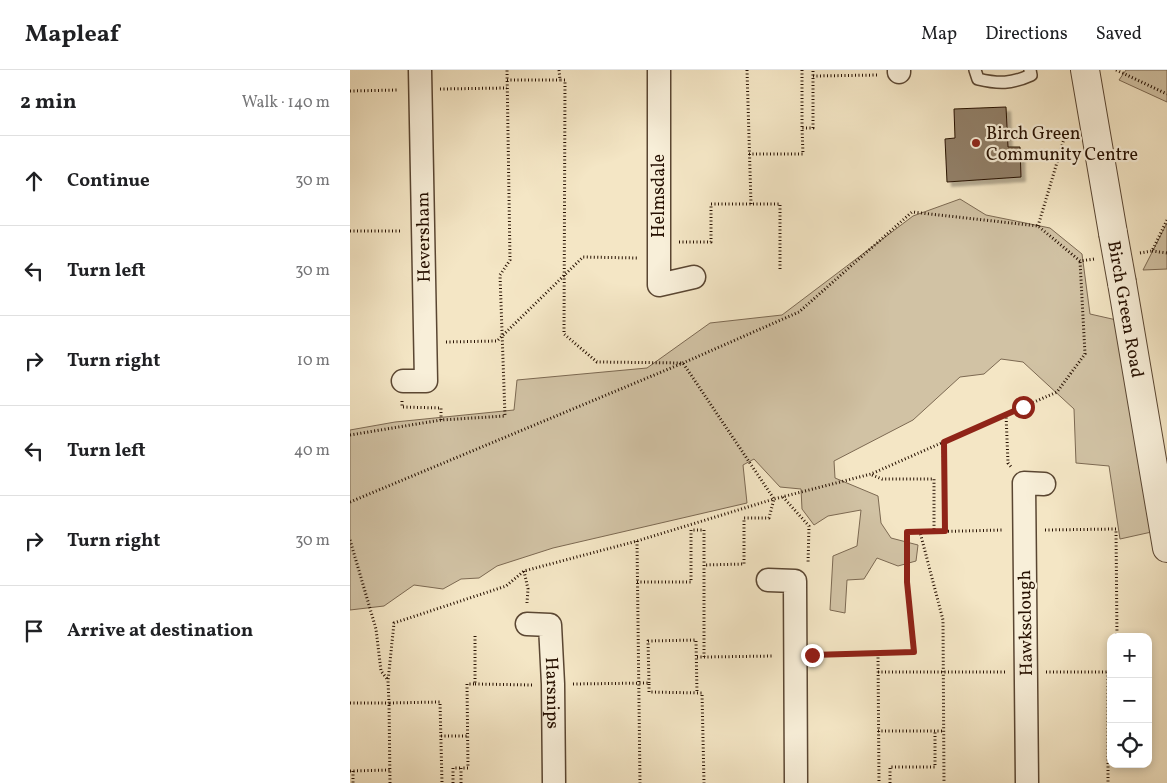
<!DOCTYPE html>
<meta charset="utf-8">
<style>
body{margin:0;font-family:Vollkorn,serif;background:#f2f2f2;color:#202124}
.controls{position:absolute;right:15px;bottom:15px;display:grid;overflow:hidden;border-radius:10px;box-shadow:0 2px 8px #0003}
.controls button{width:45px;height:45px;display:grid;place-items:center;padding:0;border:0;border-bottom:1px solid #e0e0e0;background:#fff;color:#202124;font:25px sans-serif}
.stop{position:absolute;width:15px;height:15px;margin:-11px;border:4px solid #8f2418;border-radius:50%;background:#fff}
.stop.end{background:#8f2418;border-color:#fff;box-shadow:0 1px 5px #0008}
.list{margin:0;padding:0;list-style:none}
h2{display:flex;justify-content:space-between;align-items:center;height:65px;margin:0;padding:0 20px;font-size:21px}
h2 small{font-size:16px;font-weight:400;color:#757577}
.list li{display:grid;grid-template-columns:32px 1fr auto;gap:15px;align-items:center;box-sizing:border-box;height:90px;padding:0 20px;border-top:1px solid #e0e0e0}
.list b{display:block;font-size:19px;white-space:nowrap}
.list em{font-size:16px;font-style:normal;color:#757577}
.icon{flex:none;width:28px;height:28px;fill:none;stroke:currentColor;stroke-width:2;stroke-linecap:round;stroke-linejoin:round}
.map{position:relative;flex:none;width:817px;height:713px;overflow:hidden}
header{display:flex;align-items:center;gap:30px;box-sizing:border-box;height:70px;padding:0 25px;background:#fff;border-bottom:1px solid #e0e0e0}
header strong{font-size:24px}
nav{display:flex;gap:28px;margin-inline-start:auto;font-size:18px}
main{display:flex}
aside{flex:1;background:#fff}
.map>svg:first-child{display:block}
</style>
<header>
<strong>Mapleaf</strong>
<nav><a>Map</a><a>Directions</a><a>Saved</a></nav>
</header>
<main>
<aside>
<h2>2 min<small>Walk · 140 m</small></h2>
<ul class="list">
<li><svg class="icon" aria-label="ahead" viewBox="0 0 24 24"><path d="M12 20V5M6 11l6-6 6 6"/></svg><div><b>Continue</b></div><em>30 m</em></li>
<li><svg class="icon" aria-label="left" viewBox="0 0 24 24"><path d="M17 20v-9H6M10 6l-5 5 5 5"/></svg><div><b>Turn left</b></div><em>30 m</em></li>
<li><svg class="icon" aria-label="right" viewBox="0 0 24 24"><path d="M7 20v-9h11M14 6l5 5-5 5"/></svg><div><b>Turn right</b></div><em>10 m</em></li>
<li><svg class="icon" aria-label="left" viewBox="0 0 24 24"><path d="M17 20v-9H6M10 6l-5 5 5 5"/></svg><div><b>Turn left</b></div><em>40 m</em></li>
<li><svg class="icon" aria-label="right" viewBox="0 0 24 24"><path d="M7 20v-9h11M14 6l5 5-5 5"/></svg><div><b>Turn right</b></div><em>30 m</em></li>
<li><svg class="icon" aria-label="arrive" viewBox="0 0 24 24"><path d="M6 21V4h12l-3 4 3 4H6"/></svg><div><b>Arrive at destination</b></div></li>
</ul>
</aside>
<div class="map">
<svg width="817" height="713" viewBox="0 0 817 713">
<defs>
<filter id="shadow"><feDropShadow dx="4.5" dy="4.5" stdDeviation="1" flood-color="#0004"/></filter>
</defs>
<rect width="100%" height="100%" fill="#f4e6c5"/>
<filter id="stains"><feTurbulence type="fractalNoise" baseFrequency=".004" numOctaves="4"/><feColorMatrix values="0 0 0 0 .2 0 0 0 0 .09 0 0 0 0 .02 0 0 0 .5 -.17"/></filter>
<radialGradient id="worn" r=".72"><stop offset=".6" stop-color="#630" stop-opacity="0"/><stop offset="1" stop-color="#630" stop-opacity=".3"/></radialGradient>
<g fill="#d1c2a4" stroke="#7c6952">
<polygon points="776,0 817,0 817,32 769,10"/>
<polygon points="610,129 636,145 700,158 732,184 740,244 771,251 806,461 770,469 759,396 726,393 724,339 673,292 651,289 634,304 610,307 563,350 484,391 485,408 528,426 531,453 541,468 568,475 566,491 548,496 527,488 514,509 497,510 495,543 480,540 483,486 507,476 511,440 478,446 464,455 452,439 451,419 430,417 404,389 393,395 397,433 203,478 147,496 129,508 111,509 93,519 64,515 34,536 0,540 0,360 45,352 164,340 167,310 297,298 360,253 432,245 563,146"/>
<polygon points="817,153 817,199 793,200"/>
</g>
<polygon fill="#917f67" stroke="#261001" filter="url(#shadow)" points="656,37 658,77 670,77 671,107 597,112 595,69 605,68 604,39"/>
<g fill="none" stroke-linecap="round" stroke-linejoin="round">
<defs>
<path id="service" d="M 625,0 L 628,9 C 649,14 661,14 681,5 L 680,0"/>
<g id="minor">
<polyline points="309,0 309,215 344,207"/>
<polyline points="549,2 549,0"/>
<polyline points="53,311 76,311 70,0"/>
<polyline points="418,510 445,511 446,713"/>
<path id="s1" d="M 177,554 L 200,555 L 203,614 L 204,713"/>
<polyline points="677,713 674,413 694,414"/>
</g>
<g id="tertiary">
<polyline points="735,0 763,163"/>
<polyline points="772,213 817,478"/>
</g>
</defs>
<use href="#service" stroke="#5a4632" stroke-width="14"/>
<use href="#minor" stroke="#5a4632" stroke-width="25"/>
<use href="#tertiary" stroke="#5a4632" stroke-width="30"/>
<g stroke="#261001" stroke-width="3" stroke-dasharray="1 2.5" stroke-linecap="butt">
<polyline points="209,0 210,10 215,10 214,264 247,292 333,293 424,429 419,448 394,448 394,494 354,495"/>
<polyline points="397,0 401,134"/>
<polyline points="452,0 452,58"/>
<polyline points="766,0 817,24"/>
<polyline points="463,6 529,5"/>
<polyline points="157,10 210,10"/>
<polyline points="90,19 157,18"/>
<polyline points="0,21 49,20"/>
<polyline points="399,84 453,84 452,58 463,58 463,0"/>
<polyline points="688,156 714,69 723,68"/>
<polyline points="0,161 52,161"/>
<polyline points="329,172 361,172 361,134 430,134 430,200"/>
<polyline points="802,181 817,183"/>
<polyline points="790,183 802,181 817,150"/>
<polyline points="96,272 147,271 233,187 288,188"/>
<polyline points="52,331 52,337 91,338 91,350"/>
<polyline points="656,344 658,393 662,398"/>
<polyline points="0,365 91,350 155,346 150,205 160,190 157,0"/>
<polyline points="593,372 595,461"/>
<polyline points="522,405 532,409 584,409 584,462"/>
<polyline points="433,427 459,456 458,494"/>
<polyline points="0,432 333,293 449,242 562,142 688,156 730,191 744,189"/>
<polyline points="695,460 766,459 767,567"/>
<polyline points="570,462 653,460"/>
<polyline points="0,470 26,559 31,601 38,610"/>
<polyline points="287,471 290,713"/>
<polyline points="174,501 178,519 177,533"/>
<polyline points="287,512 341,512 341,460 354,460 354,587 346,587"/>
<polyline points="528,584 529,713"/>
<polyline points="465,585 564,582 557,513 557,462 570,462 593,550 594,713"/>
<polyline points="354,587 424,586"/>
<polyline points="528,602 655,602"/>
<polyline points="696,602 761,602"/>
<polyline points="758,602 758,713"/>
<polyline points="299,613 298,571 346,570 347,623"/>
<polyline points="125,614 182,615"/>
<polyline points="223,614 299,613 299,622 352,623 354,713"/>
<polyline points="0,633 39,633 38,611 44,553 156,516 174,501 287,471 424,429 521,404 707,322 735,284 730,191"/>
<polyline points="528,661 594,661"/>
<polyline points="91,666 118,666"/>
<polyline points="0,701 40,700"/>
<polyline points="3,701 3,713"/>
<polyline points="40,713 39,633 90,632 92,713"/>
<polyline points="103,713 103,698 111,698"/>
<polyline points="111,713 111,698 118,698 117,614 125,614 125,565"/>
<polyline points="540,713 540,697 585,697 585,661"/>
</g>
<use href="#service" stroke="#f8efd9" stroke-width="11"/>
<use href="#minor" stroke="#f8efd9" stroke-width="22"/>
<use href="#tertiary" stroke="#f8efd9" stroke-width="28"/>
<defs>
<polyline id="tertiary-bridge" points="763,163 772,213"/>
</defs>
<use href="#tertiary-bridge" stroke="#5a4632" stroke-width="30" stroke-linecap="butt"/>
<use href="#tertiary-bridge" stroke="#f8efd9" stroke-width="28"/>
</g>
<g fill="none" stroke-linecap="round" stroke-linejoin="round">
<polyline stroke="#8f2418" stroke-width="6" points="462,585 564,582 557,512 557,462 595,461 594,372 673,337"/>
</g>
<circle fill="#8f2418" stroke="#f8efd9" stroke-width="2" cx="626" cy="73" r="5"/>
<g text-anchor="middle" stroke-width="4.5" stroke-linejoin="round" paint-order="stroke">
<g font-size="18" fill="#261001" stroke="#f8efd9" text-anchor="start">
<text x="636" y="69">Birch Green<tspan x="636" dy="21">Community Centre</tspan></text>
</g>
<g font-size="18" fill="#261001" stroke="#f8efd9">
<text transform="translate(308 126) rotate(-90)" y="6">Helmsdale</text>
<text transform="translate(73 167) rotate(-91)" y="6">Heversham</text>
<text transform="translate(776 239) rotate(80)" y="6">Birch Green Road</text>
<text transform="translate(675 553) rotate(-91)" y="6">Hawksclough</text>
<text dy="6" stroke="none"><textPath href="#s1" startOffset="91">Harsnips</textPath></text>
</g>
</g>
<rect width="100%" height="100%" filter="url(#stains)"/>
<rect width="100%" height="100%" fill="url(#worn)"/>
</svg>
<div class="controls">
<button>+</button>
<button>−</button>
<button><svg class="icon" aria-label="locate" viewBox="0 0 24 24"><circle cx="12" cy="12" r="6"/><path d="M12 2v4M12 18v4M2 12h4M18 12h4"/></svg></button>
</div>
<div class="stop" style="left:673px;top:337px"></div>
<div class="stop end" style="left:462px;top:585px"></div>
</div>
</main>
